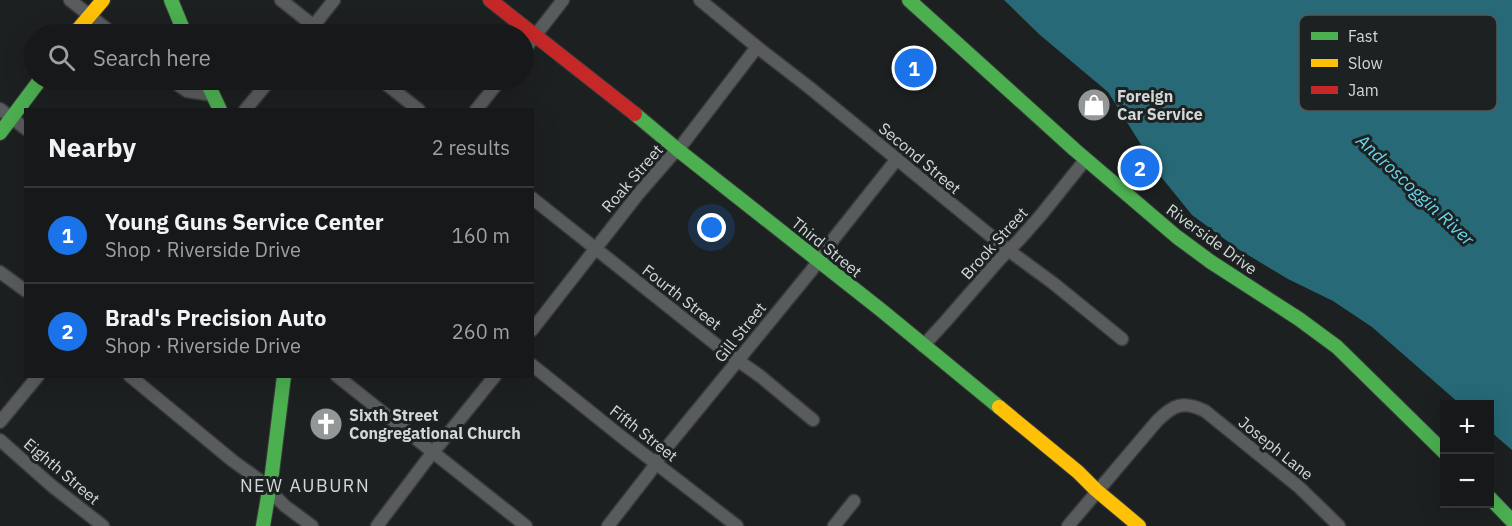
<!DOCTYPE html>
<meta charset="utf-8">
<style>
body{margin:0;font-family:"IBM Plex Sans",sans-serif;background:#232526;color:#f1f3f6}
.controls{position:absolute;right:18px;bottom:18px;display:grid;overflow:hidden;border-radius:0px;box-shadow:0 6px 24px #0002}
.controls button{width:54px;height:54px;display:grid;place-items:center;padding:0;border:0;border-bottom:2px solid #353738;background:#161819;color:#f1f3f6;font:30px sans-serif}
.you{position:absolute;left:712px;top:228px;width:21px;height:21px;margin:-15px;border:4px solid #fff;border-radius:50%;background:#1a73e8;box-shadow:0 0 0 9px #1a73e833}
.badge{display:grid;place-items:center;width:39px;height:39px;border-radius:50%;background:#1a73e8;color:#fff;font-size:20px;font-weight:700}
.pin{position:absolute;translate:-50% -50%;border:3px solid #fff;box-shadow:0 2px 6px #0006}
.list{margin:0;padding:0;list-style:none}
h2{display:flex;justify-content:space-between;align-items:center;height:78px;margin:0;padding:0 24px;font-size:26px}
h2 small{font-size:20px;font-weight:400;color:#9ea0a2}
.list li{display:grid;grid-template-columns:39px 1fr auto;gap:18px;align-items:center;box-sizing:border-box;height:96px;padding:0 24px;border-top:2px solid #353738}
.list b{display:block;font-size:22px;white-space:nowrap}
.list p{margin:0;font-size:20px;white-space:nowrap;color:#9ea0a2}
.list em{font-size:20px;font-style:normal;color:#9ea0a2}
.icon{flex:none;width:33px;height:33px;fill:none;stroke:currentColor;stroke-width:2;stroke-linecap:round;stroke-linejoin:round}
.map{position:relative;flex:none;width:1512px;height:526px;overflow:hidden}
.search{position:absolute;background:#161819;box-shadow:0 6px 24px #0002;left:24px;top:24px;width:510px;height:66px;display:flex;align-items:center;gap:15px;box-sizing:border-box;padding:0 21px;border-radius:33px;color:#9ea0a2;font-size:22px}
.panel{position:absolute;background:#161819;box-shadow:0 6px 24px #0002;left:24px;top:108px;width:510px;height:270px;border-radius:0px}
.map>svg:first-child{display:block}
</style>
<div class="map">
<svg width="1512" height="526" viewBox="0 0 1512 526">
<rect width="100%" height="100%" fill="#1d2021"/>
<polygon fill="#276977" points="1004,0 1512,0 1512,450 1490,431 1490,404 1460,404 1372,327 1333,301 1288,279 1238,249 1192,215 1162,178 1108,92 1040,35"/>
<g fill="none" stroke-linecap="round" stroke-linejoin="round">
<defs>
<g id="street">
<polyline points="70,0 113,34"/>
<polyline points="281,0 324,34"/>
<polyline points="700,0 757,47 810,88 1008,250 1053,283 1122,339"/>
<polyline points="307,34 334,0"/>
<polyline points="524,50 563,0"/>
<polyline points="171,80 187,91 213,95"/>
<polyline points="381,80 419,110"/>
<polyline points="0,109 26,129"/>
<polyline points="245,110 270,80"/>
<polyline points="476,110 500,80"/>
<polyline points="532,198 723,350 760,376 813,420"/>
<polyline points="0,272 26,291"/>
<polyline points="532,330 639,193 671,156 678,150 757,47"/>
<polyline points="923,346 945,322 999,260 1019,240 1041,215 1086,159"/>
<polyline points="532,365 623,438 737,526"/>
<polyline points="130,376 233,461 258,479 285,506 312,526"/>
<polyline points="337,376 526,526"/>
<polyline points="0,422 38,376"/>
<polyline points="0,440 52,486 103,526"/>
<polyline points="377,526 426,461 495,376"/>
<polyline points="608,526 650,472 663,452 811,271 835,237 897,159"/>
<polyline points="834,526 854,501"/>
<path d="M 1068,526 L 1157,421 C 1173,405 1183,400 1205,411 L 1299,487 L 1339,526"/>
</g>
<g id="fast">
<polyline points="171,0 185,34"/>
<polyline points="909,0 1075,150 1177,237 1211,262 1299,319 1337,347 1444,452"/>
<polyline points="206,80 220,110"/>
<polyline points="635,114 678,150 881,310 999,407"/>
<polyline points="0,133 40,80"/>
<polyline points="1490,498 1512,521"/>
<polyline points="263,526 272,473 284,376"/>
</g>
<g id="slow">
<polyline points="74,34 103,0"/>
<polyline points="999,407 1078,472 1096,490 1139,526"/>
</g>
<polyline id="jam" points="490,0 635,114"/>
</defs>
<use href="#street" stroke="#393b3b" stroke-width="15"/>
<use href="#fast" stroke="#393b3b" stroke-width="16"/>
<use href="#slow" stroke="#393b3b" stroke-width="16"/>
<use href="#jam" stroke="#393b3b" stroke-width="16"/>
<use href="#street" stroke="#595c5c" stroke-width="12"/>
<use href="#fast" stroke="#4caf50" stroke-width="14"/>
<use href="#slow" stroke="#ffc107" stroke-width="14"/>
<use href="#jam" stroke="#c62828" stroke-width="14"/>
</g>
<defs>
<symbol id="shop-disc" viewBox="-11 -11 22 22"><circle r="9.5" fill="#949798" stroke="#1c2122"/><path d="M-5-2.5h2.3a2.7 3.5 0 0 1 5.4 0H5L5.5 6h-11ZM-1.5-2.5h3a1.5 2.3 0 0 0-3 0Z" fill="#fff"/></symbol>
<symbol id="church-disc" viewBox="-11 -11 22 22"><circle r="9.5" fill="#949798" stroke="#1c2122"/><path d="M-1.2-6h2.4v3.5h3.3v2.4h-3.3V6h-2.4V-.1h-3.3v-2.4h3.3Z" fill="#fff"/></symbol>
</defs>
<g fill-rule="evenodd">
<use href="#shop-disc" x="1075" y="86" width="38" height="38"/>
<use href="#church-disc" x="307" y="405" width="38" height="38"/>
</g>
<g text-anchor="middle" stroke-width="6" stroke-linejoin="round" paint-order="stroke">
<g font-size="16" font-weight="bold" fill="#d4d7d8" stroke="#1c2122" text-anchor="start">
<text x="1117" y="102">Foreign<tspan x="1117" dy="18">Car Service</tspan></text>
<text x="349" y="421">Sixth Street<tspan x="349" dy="18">Congregational Church</tspan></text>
</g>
<g font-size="16" fill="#d4d7d8" stroke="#1c2122">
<text transform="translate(920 158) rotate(40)" y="6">Second Street</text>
<text transform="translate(632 178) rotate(-49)" y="6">Roak Street</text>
<text transform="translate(1212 239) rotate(36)" y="6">Riverside Drive</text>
<text transform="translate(994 243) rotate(-48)" y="6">Brook Street</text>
<text transform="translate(827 247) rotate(39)" y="6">Third Street</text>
<text transform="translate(682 297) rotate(38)" y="6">Fourth Street</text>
<text transform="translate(740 332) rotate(-51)" y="6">Gill Street</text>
<text transform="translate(644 433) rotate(38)" y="6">Fifth Street</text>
<text transform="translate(1276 448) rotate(39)" y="6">Joseph Lane</text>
<text transform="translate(62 471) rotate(40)" y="6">Eighth Street</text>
</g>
<g font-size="18" font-style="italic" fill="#6bd6ef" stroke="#1c2122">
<text transform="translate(1415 190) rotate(43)" y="6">Androscoggin River</text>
</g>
<g font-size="18" letter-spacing="1.5" fill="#d4d7d8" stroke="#1c2122">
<text x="305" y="492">NEW AUBURN</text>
</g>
</g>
<rect x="1299" y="15" width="198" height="96" rx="9" fill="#1c2122" stroke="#535859" stroke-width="1.5"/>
<rect x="1311" y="32" width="27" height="8" fill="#4caf50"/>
<rect x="1311" y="59" width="27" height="8" fill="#ffc107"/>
<rect x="1311" y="86" width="27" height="8" fill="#c62828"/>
<g font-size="16" fill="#d4d7d8">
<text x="1348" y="42">Fast</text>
<text x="1348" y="69">Slow</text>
<text x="1348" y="96">Jam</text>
</g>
</svg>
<div class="controls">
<button>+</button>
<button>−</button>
</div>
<div class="you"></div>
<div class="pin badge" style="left:914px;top:68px">1</div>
<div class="pin badge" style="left:1140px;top:168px">2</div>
<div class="search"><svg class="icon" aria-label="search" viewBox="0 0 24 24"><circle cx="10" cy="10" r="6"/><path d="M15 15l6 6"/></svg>Search here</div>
<section class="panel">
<h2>Nearby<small>2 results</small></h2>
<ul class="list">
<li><span class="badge">1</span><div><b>Young Guns Service Center</b><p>Shop · Riverside Drive</p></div><em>160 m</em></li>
<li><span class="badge">2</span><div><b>Brad's Precision Auto</b><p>Shop · Riverside Drive</p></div><em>260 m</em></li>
</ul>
</section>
</div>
